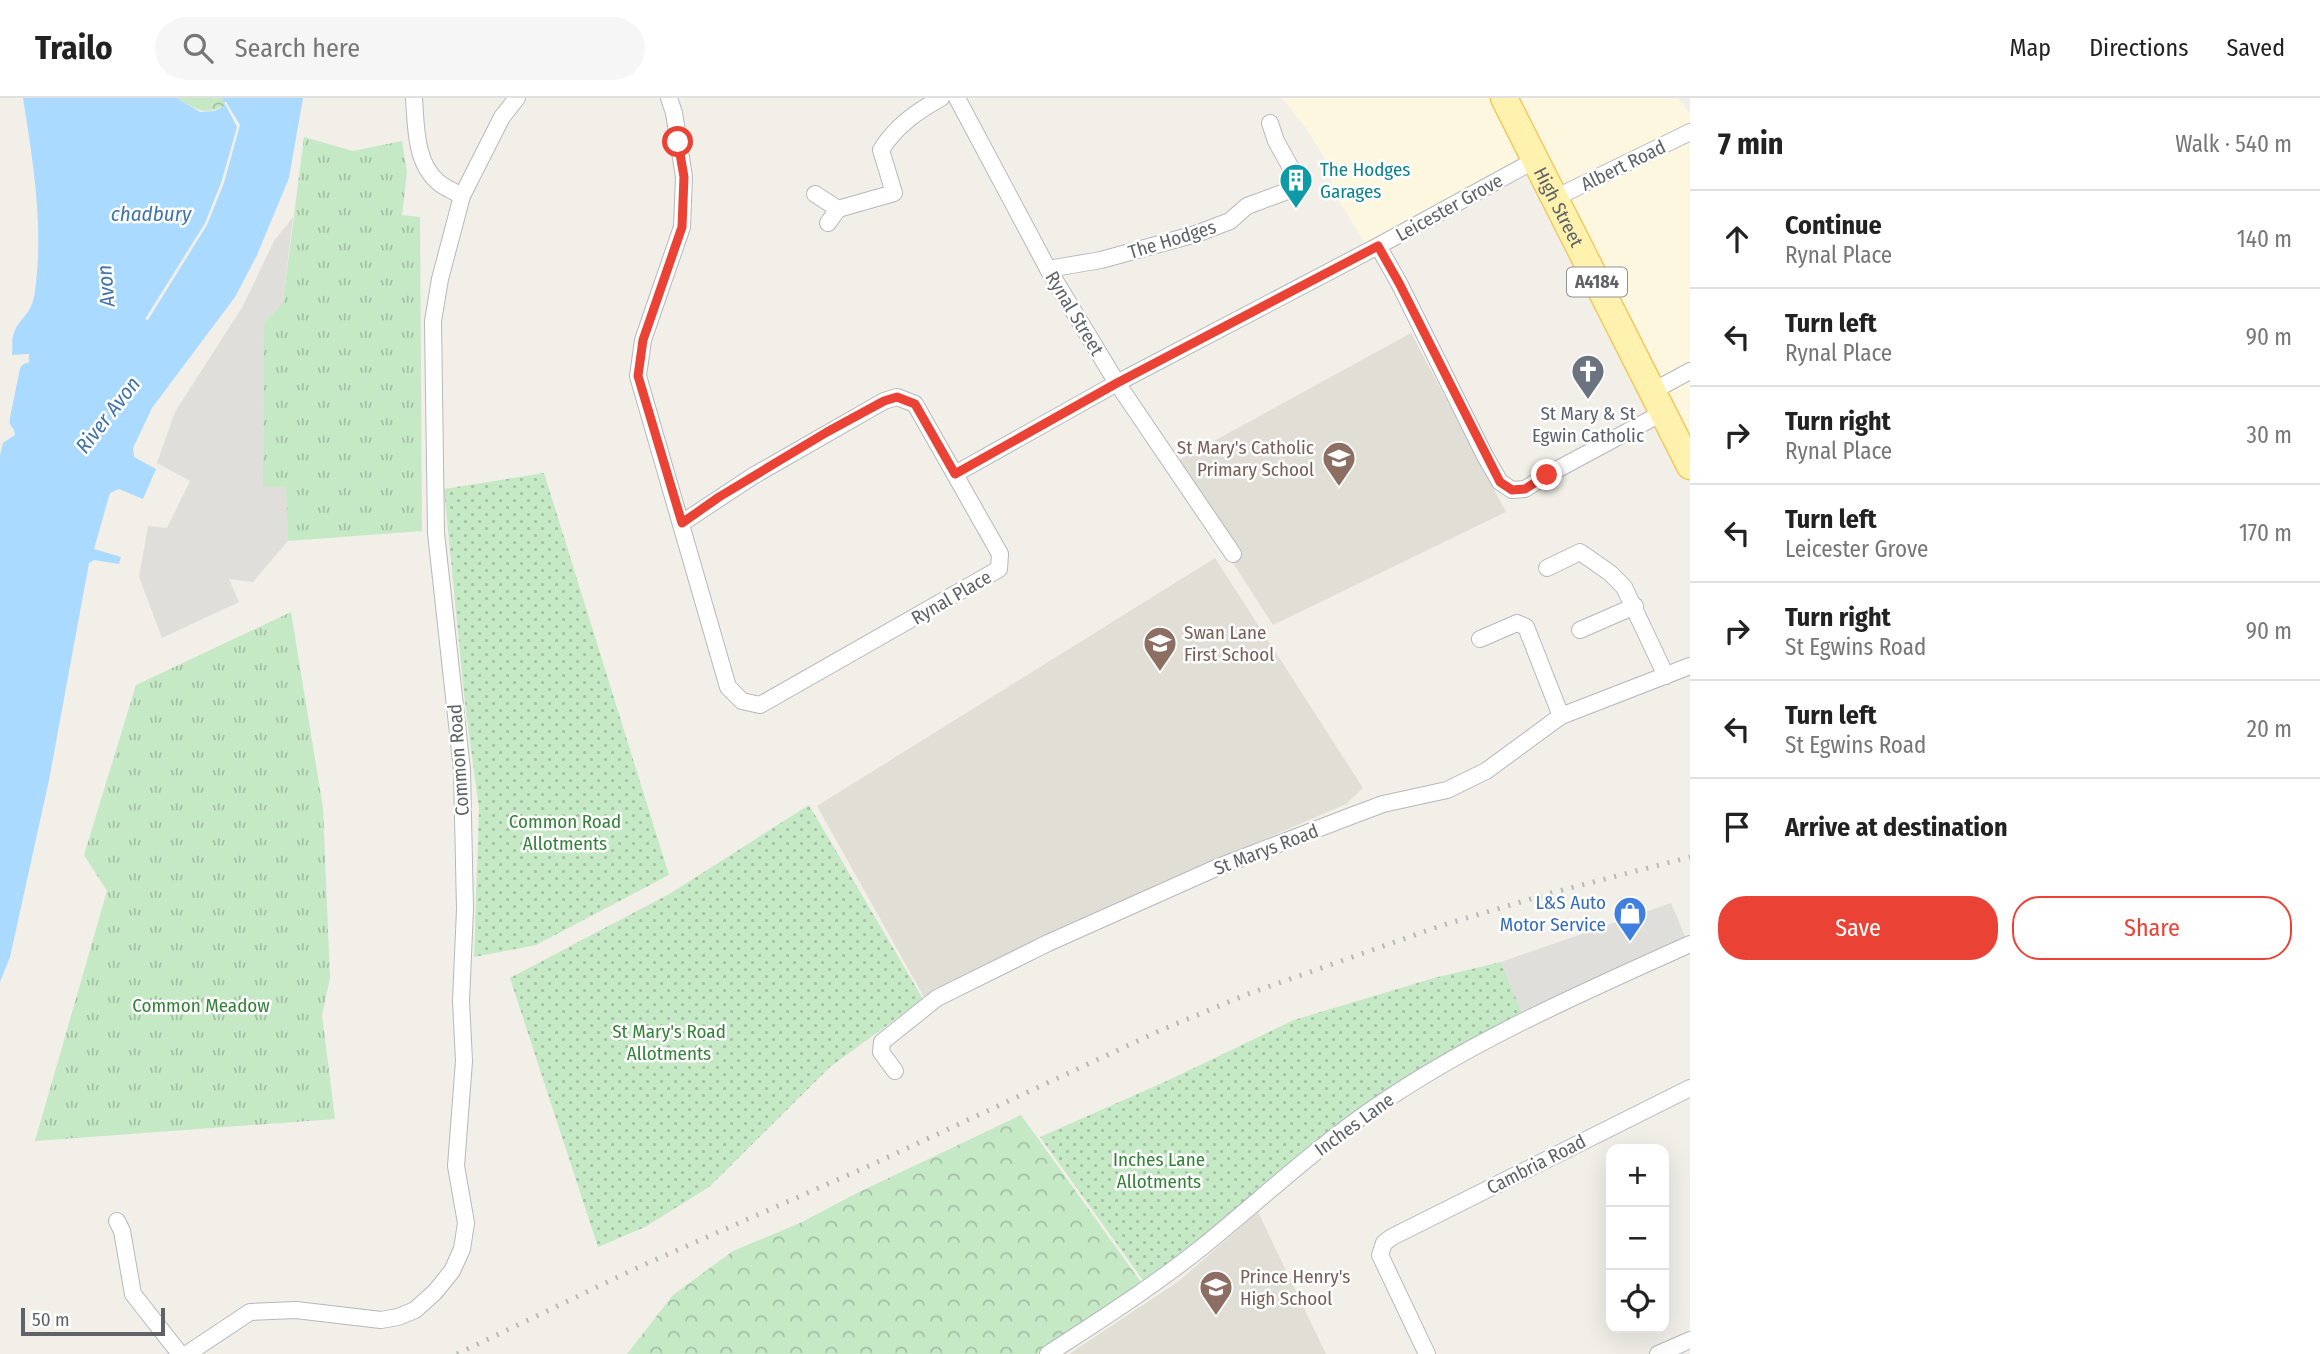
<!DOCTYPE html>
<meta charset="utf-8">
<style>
body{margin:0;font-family:"Fira Sans Condensed",sans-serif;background:#f6f6f6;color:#222}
.controls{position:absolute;right:21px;bottom:21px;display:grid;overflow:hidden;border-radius:14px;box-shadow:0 7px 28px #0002}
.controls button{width:63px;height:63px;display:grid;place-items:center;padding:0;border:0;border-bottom:2px solid #e0e0e0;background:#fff;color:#222;font:35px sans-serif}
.scale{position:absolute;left:21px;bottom:18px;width:144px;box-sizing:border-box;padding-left:7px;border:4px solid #5f6368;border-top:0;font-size:19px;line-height:24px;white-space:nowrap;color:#5f6368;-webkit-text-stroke:5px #fff;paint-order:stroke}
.stop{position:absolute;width:21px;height:21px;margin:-16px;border:5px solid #ea4335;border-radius:50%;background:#fff}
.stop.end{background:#ea4335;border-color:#fff;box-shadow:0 2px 7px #0008}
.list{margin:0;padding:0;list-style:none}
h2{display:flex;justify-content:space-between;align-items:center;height:91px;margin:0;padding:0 28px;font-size:30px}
h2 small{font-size:23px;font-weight:400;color:#767676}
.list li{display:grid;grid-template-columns:46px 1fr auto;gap:21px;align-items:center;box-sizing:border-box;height:98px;padding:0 28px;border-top:2px solid #e0e0e0}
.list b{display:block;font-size:26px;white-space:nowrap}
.list p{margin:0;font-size:23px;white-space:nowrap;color:#767676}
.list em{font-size:23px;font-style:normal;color:#767676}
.actions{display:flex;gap:14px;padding:21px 28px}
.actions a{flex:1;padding:16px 0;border:2px solid #ea4335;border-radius:28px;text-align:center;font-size:24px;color:#ea4335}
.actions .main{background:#ea4335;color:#fff}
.icon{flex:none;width:38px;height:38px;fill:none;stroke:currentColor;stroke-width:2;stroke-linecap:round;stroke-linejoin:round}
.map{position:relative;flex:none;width:1690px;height:1256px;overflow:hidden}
header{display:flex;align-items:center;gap:42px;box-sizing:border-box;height:98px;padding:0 35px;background:#fff;border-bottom:2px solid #e0e0e0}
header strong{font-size:33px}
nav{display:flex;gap:38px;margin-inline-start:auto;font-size:24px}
.search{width:490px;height:63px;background:#f6f6f6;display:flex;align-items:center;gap:18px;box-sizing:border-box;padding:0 24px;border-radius:38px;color:#767676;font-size:26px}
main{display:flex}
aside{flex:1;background:#fff}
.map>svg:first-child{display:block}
</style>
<header>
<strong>Trailo</strong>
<div class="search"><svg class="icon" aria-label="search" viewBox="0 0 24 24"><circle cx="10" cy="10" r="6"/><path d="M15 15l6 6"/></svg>Search here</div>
<nav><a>Map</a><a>Directions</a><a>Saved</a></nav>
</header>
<main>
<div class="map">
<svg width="1690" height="1256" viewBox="0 0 1690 1256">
<defs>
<pattern id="grass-tufts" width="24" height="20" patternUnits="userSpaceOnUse" patternTransform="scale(1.75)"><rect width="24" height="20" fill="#c5e8c5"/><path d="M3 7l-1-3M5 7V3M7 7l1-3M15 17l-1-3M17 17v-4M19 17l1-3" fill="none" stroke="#a3c0a4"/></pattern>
<pattern id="forest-crowns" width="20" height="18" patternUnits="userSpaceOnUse" patternTransform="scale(1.75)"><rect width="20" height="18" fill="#c5e8c5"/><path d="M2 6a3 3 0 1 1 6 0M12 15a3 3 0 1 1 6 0" fill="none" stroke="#a3c0a4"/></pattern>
<pattern id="garden-dots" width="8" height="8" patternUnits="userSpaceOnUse" patternTransform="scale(1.75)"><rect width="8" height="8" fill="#c5e8c5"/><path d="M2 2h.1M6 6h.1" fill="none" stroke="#a3c0a4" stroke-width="1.8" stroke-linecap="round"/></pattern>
</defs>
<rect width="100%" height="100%" fill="#f1efe8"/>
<polygon fill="#fef7e0" points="1282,0 1678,0 1690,16 1690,380 1533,62 1366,146 1340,105 1331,84 1334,75 1306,30"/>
<g fill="#e0deda">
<polygon points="293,119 283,204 264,225 263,387 286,389 288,443 253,484 229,481 239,504 162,540 139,479 148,428 167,430 190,383 157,365 175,314 243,208 274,143"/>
<polygon points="1671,805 1687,843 1523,917 1501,864"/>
</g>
<g fill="#e1ded6">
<polygon points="1411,235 1506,414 1273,527 1170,367"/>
<polygon points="1215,460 1363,690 1346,706 1208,766 1033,850 924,899 817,708"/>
<polygon points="1258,1114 1326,1256 1069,1256 1179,1183"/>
</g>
<g fill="url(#grass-tufts)">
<polygon points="304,39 353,53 402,43 407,74 402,117 420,119 422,433 288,443 286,389 263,388 264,225 283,204"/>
<polygon points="291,514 323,710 330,880 322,917 335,1021 35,1043 107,793 84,757 136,587"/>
</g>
<g fill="url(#forest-crowns)">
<path d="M 177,0 L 222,0 L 225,8 C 201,18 198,11 177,0 Z"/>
<polygon points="1021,1017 1143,1187 1037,1256 627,1256 673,1197 733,1153 800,1125 857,1095"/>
</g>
<g fill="url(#garden-dots)">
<polygon points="544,375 669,777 536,847 474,859 479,711 465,605 444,391"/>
<polygon points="809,707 923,901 830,969 709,1089 645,1129 598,1149 510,880 671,795"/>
<path d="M 1501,864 L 1523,917 C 1503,927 1480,935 1461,947 C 1345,1016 1248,1100 1145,1185 L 1040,1039 L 1169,982 L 1294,922 L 1434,880 Z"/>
</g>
<path fill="#aadaff" d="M 23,0 L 177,0 L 200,14 L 214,13 L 225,8 L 222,0 L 303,0 L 289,80 L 257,157 L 235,199 L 152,310 L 133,350 L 134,359 L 156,371 L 143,401 L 119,391 L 110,395 L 94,451 L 121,459 L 119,466 L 94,462 L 89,465 L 49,682 L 10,859 L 0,884 L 0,357 L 3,345 L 15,337 L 13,328 L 28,317 L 29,256 L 12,257 C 13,250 11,241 14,235 C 20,218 32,218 35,193 C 44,129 33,63 23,0 Z"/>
<polygon fill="#f1efe8" points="224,4 226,4 240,27 224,85 207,127 148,222 145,221 205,125 221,85 237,29"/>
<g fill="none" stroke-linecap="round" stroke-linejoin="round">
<polyline stroke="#aadaff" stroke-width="19" points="19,323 29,274"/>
<defs>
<g id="street">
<path d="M 414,0 C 416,27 415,65 438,84 C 445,90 455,94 462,98"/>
<polyline points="669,0 674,15 684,79 682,129 643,242 638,278 728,589 742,603 760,607 999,471 1000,456 915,306 897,299 884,303 753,378 682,425"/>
<polyline points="957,0 1048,171 1117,285 1233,456"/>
<polyline points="815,96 838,111"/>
<polyline points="1555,100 1690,34"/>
<path d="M 828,125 L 838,111 L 894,95 L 881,52 C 896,28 916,14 941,0"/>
<polyline points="1378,148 1399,185 1485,358 1500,384 1512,392 1525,391 1547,377 1664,314"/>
<polyline points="1048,171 1101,162 1196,136 1230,123 1247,108 1301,88 1276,43 1270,25"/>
<polyline points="1653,293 1690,273"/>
<polyline points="955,376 1117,285 1378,148 1537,61"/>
<polyline points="1547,470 1580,454 1610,475 1624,489 1666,578"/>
<polyline points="1580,532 1635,508"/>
<polyline points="1480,541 1517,525 1526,529 1561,618"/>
<polyline points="895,973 881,954 882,944 937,900 1048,845 1216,770 1351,718 1383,706 1447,692 1486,673 1561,618 1690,568"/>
<polyline points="117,1123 122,1133 133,1196 180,1256"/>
<polyline points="187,1256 250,1214 296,1212 381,1222 398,1219 415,1212 435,1194 452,1173 462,1151 466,1125 456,1068 464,963 461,903 465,811 462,672 436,435 433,223 440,181 462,98 502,19 517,0"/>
<path d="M 1048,1256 C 1100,1222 1152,1189 1201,1150 C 1259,1103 1313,1052 1374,1010 C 1472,942 1582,895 1690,846"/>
<polyline points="1427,1256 1380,1157 1384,1145 1392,1139 1690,990"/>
<polyline points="1658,1256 1690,1242"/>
</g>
<g id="primary">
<path id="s1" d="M 1504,0 L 1690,368"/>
</g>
</defs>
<use href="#street" stroke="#b5b8bc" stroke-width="18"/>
<use href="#primary" stroke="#f2c960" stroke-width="29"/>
<use href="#street" stroke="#fff" stroke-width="16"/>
<use href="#primary" stroke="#fff2af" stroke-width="26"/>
<polyline stroke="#b6b7b8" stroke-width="5" stroke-dasharray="2 9" stroke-linecap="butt" points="457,1256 639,1169 871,1067 1159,933 1245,897 1443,827 1551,795 1690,759"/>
</g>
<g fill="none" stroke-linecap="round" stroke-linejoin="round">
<polyline stroke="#ea4335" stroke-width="9" points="678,44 684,79 682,129 643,242 638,278 682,425 719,399 827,334 884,303 897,299 915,306 955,376 1117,285 1378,148 1399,185 1500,384 1512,392 1525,391 1547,377"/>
</g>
<defs>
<symbol id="building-pin" viewBox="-11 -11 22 30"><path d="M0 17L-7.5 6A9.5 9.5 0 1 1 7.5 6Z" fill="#0f9aa8" stroke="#fff"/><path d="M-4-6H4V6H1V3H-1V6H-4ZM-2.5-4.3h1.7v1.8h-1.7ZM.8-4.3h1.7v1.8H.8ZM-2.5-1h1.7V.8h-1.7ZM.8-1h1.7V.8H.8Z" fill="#fff"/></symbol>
<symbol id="church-pin" viewBox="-11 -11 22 30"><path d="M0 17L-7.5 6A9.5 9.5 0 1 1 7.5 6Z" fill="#6b7280" stroke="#fff"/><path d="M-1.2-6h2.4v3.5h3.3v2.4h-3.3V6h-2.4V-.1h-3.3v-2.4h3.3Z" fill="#fff"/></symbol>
<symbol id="school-pin" viewBox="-11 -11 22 30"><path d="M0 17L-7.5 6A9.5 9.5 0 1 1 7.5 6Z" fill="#8d6e63" stroke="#fff"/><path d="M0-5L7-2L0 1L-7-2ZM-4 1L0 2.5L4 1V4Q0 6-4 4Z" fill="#fff"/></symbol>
<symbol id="shop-pin" viewBox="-11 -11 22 30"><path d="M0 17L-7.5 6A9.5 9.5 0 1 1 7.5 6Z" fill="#3f7fe0" stroke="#fff"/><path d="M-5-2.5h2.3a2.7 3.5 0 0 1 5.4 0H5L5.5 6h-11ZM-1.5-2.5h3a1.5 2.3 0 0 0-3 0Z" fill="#fff"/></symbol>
</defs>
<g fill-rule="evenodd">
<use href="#building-pin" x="1277" y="63" width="38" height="52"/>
<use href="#church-pin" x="1569" y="254" width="38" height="52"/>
<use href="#school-pin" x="1320" y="341" width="38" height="52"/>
<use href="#school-pin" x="1141" y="526" width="38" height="52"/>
<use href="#shop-pin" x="1611" y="796" width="38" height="52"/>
<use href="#school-pin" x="1197" y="1170" width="38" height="52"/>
</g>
<g text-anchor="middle" stroke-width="5" stroke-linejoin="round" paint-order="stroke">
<rect fill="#fff" stroke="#8f9295" stroke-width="2" x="1567" y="169.5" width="60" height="29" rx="5"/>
<g font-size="18" font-weight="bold" fill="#5f6368">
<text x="1597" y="190">A4184</text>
</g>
<g font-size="19" fill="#5f6368" stroke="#fff">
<text transform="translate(1623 67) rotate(-26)" y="7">Albert Road</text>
<text transform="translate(1449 109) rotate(-29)" y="7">Leicester Grove</text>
<text dy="7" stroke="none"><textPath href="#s1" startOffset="122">High Street</textPath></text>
<text transform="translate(1172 141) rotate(-17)" y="7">The Hodges</text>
<text transform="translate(1075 215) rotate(59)" y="7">Rynal Street</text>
<text transform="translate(951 499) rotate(-30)" y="7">Rynal Place</text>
<text transform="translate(458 662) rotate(-94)" y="7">Common Road</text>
<text transform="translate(1266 751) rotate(-21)" y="7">St Marys Road</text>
<text transform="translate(1354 1026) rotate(-36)" y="7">Inches Lane</text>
<text transform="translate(1536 1066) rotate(-27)" y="7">Cambria Road</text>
</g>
<g font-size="19" fill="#0d838f" stroke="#fff" text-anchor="start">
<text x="1320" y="78">The Hodges<tspan x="1320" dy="22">Garages</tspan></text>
</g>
<g font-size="19" fill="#5b616d" stroke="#fff">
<text x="1588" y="322">St Mary &amp; St<tspan x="1588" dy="22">Egwin Catholic</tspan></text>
</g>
<g font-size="19" fill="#785e54" stroke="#fff" text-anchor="start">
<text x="1314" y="356" text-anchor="end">St Mary's Catholic<tspan x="1314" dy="22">Primary School</tspan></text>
<text x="1184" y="541">Swan Lane<tspan x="1184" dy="22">First School</tspan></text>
<text x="1240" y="1185">Prince Henry's<tspan x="1240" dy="22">High School</tspan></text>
</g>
<g font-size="19" fill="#348238" stroke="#fff">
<text x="565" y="730">Common Road<tspan x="565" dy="22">Allotments</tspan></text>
<text x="201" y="914">Common Meadow</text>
<text x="669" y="940">St Mary's Road<tspan x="669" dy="22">Allotments</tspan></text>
<text x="1159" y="1068">Inches Lane<tspan x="1159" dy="22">Allotments</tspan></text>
</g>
<g font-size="19" fill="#366cbe" stroke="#fff" text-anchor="end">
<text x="1606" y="811">L&amp;S Auto<tspan x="1606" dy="22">Motor Service</tspan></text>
</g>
<g font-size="21" font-style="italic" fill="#4174aa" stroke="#fff">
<text x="151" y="123">chadbury</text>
<text transform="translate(106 188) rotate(-95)" y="7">Avon</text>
<text transform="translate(108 317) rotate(-52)" y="7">River Avon</text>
</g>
</g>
</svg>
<div class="controls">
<button>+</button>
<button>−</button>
<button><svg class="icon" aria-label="locate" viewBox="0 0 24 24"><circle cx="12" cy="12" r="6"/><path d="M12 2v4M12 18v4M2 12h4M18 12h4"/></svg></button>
</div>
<div class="scale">50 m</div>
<div class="stop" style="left:678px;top:44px"></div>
<div class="stop end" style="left:1547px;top:377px"></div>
</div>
<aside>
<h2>7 min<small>Walk · 540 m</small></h2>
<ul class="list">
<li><svg class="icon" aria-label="ahead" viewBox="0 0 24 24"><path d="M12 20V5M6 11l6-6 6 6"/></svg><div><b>Continue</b><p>Rynal Place</p></div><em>140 m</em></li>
<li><svg class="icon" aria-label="left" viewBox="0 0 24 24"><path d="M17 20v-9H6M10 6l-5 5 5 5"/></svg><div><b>Turn left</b><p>Rynal Place</p></div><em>90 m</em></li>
<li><svg class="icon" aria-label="right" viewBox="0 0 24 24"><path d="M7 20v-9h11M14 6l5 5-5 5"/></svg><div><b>Turn right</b><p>Rynal Place</p></div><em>30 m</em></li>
<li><svg class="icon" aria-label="left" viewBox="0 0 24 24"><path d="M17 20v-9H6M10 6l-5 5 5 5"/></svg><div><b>Turn left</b><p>Leicester Grove</p></div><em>170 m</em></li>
<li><svg class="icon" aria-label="right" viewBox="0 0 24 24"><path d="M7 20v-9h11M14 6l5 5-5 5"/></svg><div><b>Turn right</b><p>St Egwins Road</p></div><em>90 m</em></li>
<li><svg class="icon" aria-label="left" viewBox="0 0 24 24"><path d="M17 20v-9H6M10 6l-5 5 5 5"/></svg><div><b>Turn left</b><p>St Egwins Road</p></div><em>20 m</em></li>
<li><svg class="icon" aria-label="arrive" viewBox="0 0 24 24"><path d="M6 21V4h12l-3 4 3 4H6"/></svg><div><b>Arrive at destination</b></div></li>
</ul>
<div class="actions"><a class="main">Save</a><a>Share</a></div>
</aside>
</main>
